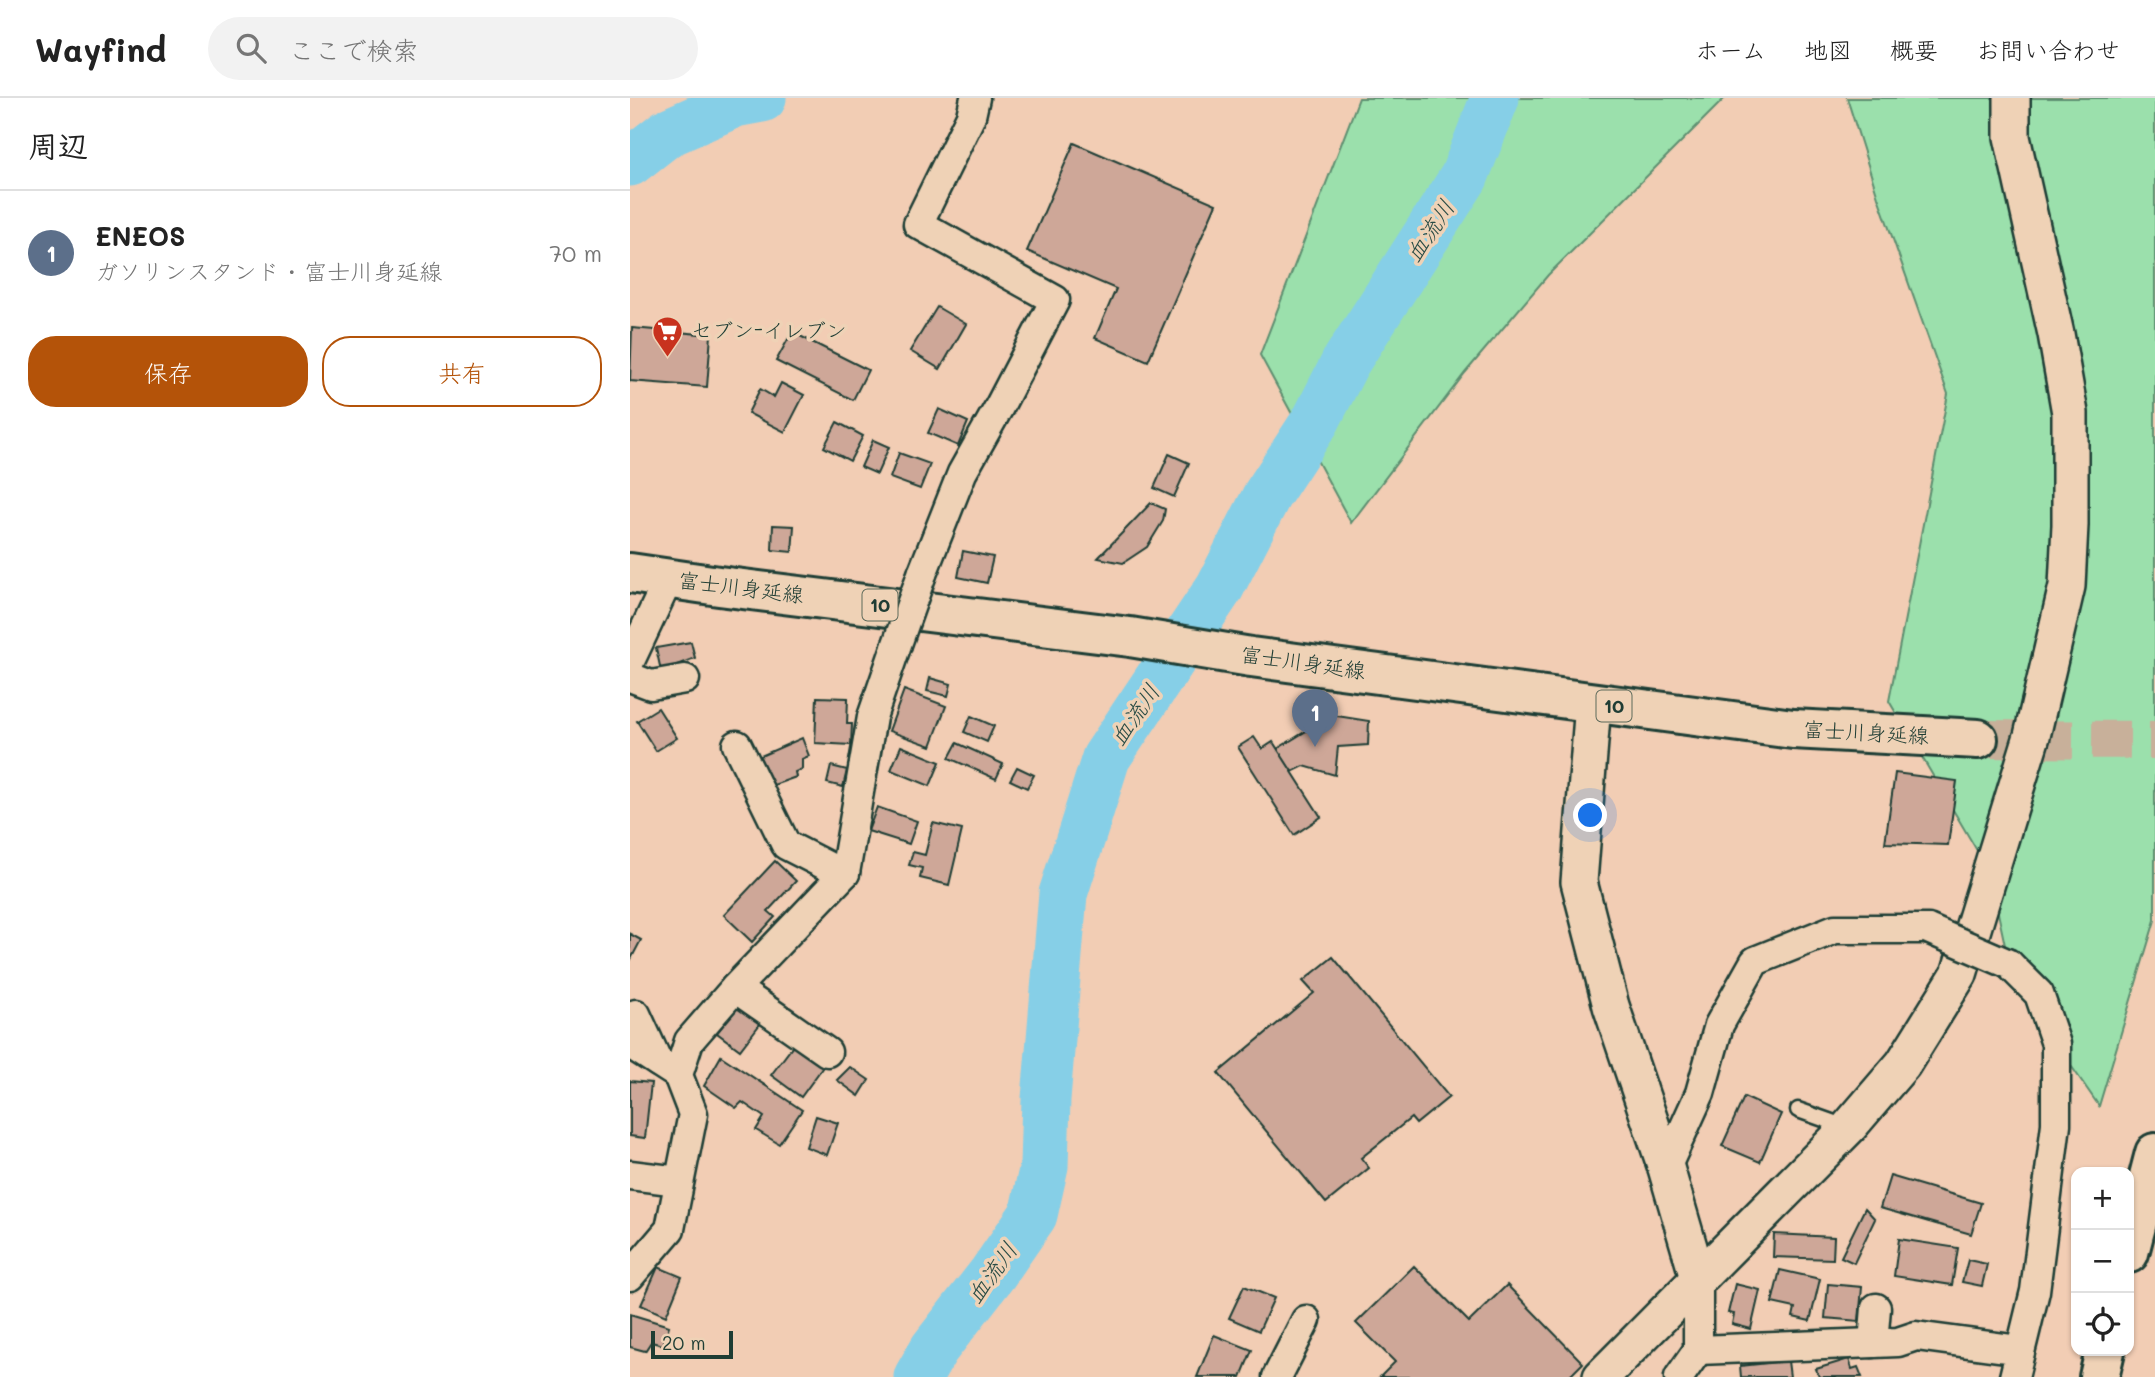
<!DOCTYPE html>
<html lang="ja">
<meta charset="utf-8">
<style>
body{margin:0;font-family:Mali,"Klee One",sans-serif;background:#f2f2f2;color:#222}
.controls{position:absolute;right:21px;bottom:21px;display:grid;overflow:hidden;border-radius:14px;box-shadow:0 2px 5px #0004}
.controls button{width:63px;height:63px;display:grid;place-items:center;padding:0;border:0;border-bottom:2px solid #e0e0e0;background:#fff;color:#222;font:35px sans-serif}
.scale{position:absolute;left:21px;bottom:18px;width:82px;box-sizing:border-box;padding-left:7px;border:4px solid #1f3d34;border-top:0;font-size:19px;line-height:24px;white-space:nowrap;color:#1f3d34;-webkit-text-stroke:5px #efd2b6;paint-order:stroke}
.you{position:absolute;left:961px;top:718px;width:24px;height:24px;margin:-18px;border:5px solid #fff;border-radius:50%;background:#1a73e8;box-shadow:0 0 0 10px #1a73e833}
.badge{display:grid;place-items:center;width:46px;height:46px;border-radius:50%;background:#b45309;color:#fff;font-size:23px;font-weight:700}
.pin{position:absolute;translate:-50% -58px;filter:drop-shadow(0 2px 4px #0008)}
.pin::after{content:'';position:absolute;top:37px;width:24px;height:21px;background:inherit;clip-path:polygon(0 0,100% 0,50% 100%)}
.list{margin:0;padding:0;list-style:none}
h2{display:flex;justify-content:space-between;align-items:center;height:91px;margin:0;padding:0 28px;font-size:30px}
h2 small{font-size:23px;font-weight:400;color:#767676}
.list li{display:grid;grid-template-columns:46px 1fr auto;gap:21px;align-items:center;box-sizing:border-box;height:126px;padding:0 28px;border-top:2px solid #e0e0e0}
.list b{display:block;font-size:26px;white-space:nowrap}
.list p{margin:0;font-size:23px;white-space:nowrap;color:#767676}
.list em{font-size:23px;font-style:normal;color:#767676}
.actions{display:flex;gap:14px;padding:21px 28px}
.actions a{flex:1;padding:16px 0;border:2px solid #b45309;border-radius:28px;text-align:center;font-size:24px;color:#b45309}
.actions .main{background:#b45309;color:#fff}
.icon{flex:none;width:38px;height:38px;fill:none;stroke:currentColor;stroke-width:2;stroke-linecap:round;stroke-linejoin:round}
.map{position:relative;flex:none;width:1525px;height:1279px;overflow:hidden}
header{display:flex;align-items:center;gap:42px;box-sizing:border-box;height:98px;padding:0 35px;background:#fff;border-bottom:2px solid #e0e0e0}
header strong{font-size:33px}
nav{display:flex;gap:38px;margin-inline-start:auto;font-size:24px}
.search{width:490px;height:63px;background:#f2f2f2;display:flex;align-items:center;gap:18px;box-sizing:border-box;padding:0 24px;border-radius:38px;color:#767676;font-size:26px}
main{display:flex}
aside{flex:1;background:#fff}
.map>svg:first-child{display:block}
</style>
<header>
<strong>Wayfind</strong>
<div class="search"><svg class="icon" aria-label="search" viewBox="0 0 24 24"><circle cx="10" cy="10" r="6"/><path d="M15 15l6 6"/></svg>ここで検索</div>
<nav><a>ホーム</a><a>地図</a><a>概要</a><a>お問い合わせ</a></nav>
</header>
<main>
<aside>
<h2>周辺<small></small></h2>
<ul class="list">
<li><span class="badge" style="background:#5c6f8a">1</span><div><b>ENEOS</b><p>ガソリンスタンド · 富士川身延線</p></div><em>70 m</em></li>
</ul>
<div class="actions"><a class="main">保存</a><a>共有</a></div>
</aside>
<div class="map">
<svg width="1525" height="1279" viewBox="0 0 1525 1279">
<rect width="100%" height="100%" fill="#f2cdb4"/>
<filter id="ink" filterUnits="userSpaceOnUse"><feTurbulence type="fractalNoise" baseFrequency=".0143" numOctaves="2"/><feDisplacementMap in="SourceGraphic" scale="14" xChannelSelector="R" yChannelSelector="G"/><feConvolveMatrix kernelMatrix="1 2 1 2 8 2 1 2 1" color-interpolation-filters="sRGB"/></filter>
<g filter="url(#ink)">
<g fill="#9be0ac" stroke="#5d8e70" stroke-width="2">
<polygon points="729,0 1095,0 918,177 835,275 721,425 630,257"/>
<polygon points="1217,0 1525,0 1525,822 1469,1008 1426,946 1379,866 1359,773 1259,603 1318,296 1248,99"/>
</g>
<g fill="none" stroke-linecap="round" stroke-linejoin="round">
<g stroke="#86cfe7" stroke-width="49">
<polyline points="0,64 37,35 105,5 132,0"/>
<polyline points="288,1279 304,1251 363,1175 403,1117 414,1068 416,1001 433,796 476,660 590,489 637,397 686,322 715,265 834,79 865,0"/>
</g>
</g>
<g fill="#cea798" stroke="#1f3d34" stroke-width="2">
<polygon points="444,45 586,106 518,263 465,240 486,191 397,153"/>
<polygon points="307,209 336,226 310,271 280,253"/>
<polygon points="2,230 81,237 77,289 0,283"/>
<polygon points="162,234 238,272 223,302 146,263"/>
<polygon points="151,285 174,297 155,334 118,315 130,291 144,299"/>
<polygon points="309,311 338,324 328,348 298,335"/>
<polygon points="207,324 233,338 220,363 194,349"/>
<polygon points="243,342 259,349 247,376 231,369"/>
<polygon points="269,355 300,366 290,391 260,380"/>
<polygon points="539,356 559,365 544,399 524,390"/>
<polygon points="521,405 535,411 533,423 517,449 493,465 468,460"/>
<polygon points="143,427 164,428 162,454 142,452"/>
<polygon points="333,453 363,459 357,485 328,479"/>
<polygon points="61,544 65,560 31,573 26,550"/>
<polygon points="300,580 321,586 318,598 297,593"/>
<polygon points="274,592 316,608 301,648 259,633"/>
<polygon points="187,599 218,600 217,626 222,626 221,647 185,645"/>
<polygon points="28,610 47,640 26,653 7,623"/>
<polygon points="682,614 739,623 738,647 708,649 705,677 674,668 662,674 647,651 676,633"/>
<polygon points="341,618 364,628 357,644 334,634"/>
<polygon points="624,639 632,651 643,644 691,719 664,737 608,649"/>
<polygon points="172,640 179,658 172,661 172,671 165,674 166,679 138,689 126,660"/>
<polygon points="327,645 373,666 366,681 319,660"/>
<polygon points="271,648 310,664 300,688 261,672"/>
<polygon points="201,668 217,672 213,689 197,685"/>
<polygon points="387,669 404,677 397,690 380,682"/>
<polygon points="1265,675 1327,683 1318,747 1255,745"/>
<polygon points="247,709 287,723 279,746 238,733"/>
<polygon points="303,725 332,732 319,787 290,780 292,770 279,767 283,754 295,757"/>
<polygon points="145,763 166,783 138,813 145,819 122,844 94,817"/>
<polygon points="0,836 11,842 0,863"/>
<polygon points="703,859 819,999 786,1026 781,1020 731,1060 739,1070 696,1105 588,975 684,895 673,883"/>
<polygon points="107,909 130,926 110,952 87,935"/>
<polygon points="166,944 195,966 171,999 141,977"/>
<polygon points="91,958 172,1012 149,1046 126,1032 134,1019 112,1004 106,1010 74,988"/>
<polygon points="220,969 239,982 229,998 207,982"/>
<polygon points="0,983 21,985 15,1040 0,1038"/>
<polygon points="1114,999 1151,1016 1130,1064 1092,1048"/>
<polygon points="186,1018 208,1025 197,1057 176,1049"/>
<polygon points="1260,1078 1351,1105 1341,1136 1250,1110"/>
<polygon points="1235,1110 1245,1121 1224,1165 1211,1159"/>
<polygon points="1144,1136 1204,1139 1203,1161 1143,1159"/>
<polygon points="1269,1141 1328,1150 1322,1187 1264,1178"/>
<polygon points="1338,1162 1357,1166 1352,1188 1332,1184"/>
<polygon points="784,1168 839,1224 877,1187 953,1265 939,1279 750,1279 765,1264 726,1225"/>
<polygon points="28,1169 52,1179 36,1218 11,1207"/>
<polygon points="1150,1172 1190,1181 1180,1223 1163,1219 1165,1210 1142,1205"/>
<polygon points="1105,1186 1130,1192 1121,1231 1102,1226 1104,1216 1098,1215"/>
<polygon points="1198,1186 1232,1189 1229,1223 1195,1220"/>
<polygon points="614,1188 644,1200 629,1233 599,1220"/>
<polygon points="0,1216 39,1228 33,1247 21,1244 15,1253 0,1249"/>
<polygon points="584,1237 622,1252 611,1279 567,1279"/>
<polygon points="1219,1261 1222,1271 1228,1269 1232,1279 1189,1279 1186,1271"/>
<polygon points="1158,1263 1160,1279 1111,1279 1110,1268"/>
</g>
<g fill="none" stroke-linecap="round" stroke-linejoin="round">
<polyline stroke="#c8b09a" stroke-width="38" stroke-dasharray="38 19" stroke-linecap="butt" points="1348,641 1525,642"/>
<defs>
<polyline id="service" points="1168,1012 1216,1029"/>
<g id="minor">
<polyline points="292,476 332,375 368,311 425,202 288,126 341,18 345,0"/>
<polyline points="0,563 39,480"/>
<polyline points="0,579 21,587 55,581"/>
<polyline points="215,775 242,619 266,549"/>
<polyline points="1379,866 1409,896 1426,946 1426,1026 1405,1193 1384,1279"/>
<polyline points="105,890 197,954"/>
<polyline points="6,916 28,964"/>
<polyline points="0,946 48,977"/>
<polyline points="1036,1070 1070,995 1089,927 1125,863 1205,831 1298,831"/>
<polyline points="0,1077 49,1083"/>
<polyline points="0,1178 40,1131 63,1016 48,977 59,943 105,890 215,775 199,769 156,747 107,647"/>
<polyline points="1243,1245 1246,1210"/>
<polyline points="1068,1252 1268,1244 1286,1238 1390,1252"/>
<polyline points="647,1279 676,1222"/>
<polyline points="1049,1279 1068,1252 1068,1180"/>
</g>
<g id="tertiary">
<polyline points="963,605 949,784 981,908 1036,1070 1068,1180"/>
<polyline points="971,1279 1219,1029 1273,966 1329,876 1402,638 1437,488 1440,427 1440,315 1426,236 1382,39 1382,0"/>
</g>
<polyline id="primary" points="0,475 89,488 500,539 621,559 1163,631 1348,641"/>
<g id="motorway">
<polyline points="1499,1155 1525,1055"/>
<polyline points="1469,1279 1475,1253"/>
</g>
</defs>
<use href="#service" stroke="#1f3d34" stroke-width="19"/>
<use href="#minor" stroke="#1f3d34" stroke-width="33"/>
<use href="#tertiary" stroke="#1f3d34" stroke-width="40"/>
<use href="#primary" stroke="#1f3d34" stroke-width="44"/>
<use href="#motorway" stroke="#1f3d34" stroke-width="44"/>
<use href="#service" stroke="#efd2b6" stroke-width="14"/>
<use href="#minor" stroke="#efd2b6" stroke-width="28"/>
<use href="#tertiary" stroke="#efd2b6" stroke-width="35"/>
<use href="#primary" stroke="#efd2b6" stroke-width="38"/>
<use href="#motorway" stroke="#efd2b6" stroke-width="38"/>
<defs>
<g id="minor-bridge">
<polyline points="266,549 292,476"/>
<polyline points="1298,831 1379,866"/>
</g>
</defs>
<use href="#minor-bridge" stroke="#1f3d34" stroke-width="33" stroke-linecap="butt"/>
<use href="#minor-bridge" stroke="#efd2b6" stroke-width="28"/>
</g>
</g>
<defs>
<symbol id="supermarket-pin" viewBox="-11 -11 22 30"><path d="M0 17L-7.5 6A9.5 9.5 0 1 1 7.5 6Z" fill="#c8321e" stroke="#efd2b6"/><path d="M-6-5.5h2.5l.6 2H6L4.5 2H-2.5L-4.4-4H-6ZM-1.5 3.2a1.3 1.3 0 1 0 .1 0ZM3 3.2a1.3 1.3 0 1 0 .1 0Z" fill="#fff"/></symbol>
</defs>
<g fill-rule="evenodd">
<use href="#supermarket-pin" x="20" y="216" width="35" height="47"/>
</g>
<g text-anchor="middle" stroke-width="7" stroke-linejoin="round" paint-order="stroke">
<g fill="#efd2b6" stroke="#5d6a5b" stroke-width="2">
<rect x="232.5" y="491.5" width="35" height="31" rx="5"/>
<rect x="966.5" y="592.5" width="35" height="31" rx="5"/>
</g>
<g font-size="19" font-weight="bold" fill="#1f3d34">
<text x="250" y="514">10</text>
<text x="984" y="615">10</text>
</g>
<g font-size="21" fill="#1f3d34" stroke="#efd2b6" text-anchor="start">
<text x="61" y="240">セブン-イレブン</text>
</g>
<g font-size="21" fill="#1f3d34" stroke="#efd2b6">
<text transform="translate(111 490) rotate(7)" y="7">富士川身延線</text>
<text transform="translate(673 565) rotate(8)" y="7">富士川身延線</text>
<text transform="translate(1236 635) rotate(3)" y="7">富士川身延線</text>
</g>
<g font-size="23" font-style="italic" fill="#294c46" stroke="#efd2b6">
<text transform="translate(800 133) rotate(-57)" y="8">血流川</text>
<text transform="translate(505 617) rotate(-56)" y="8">血流川</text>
<text transform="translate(362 1175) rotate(-55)" y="8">血流川</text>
</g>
</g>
</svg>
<div class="controls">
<button>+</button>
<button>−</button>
<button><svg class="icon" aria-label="locate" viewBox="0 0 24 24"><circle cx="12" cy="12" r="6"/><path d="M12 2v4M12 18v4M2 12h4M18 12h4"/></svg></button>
</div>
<div class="scale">20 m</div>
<div class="you"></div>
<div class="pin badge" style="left:685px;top:649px;background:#5c6f8a">1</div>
</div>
</main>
